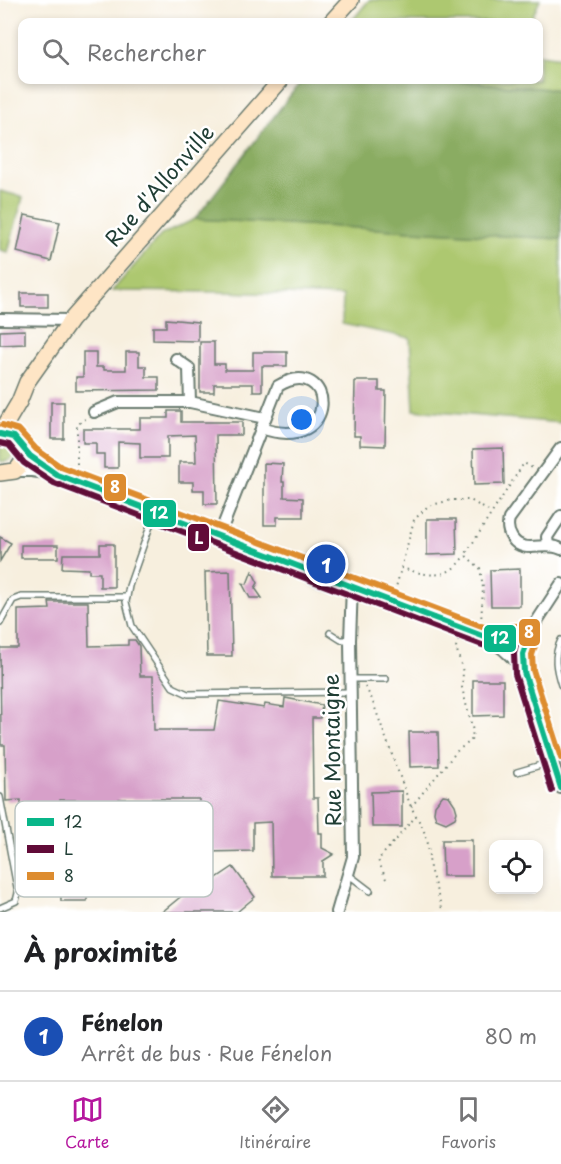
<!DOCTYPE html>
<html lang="fr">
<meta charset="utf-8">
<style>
body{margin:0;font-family:"Playpen Sans",sans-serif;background:#f6f6f6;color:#202124}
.controls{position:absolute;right:18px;bottom:18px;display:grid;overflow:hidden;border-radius:12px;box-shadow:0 3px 9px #0003}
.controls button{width:54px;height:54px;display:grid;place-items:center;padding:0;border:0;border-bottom:2px solid #e0e0e0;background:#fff;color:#202124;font:30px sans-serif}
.you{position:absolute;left:302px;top:420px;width:21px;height:21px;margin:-15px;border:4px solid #fff;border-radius:50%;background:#1a73e8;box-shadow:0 0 0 9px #1a73e833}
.badge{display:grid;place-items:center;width:39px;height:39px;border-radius:50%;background:#b5179e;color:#fff;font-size:20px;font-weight:700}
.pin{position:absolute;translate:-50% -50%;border:3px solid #fff;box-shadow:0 2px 6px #0006}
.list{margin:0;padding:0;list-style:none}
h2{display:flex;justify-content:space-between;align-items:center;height:78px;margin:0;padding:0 24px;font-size:26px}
h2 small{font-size:20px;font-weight:400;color:#757577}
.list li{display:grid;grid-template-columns:39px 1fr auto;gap:18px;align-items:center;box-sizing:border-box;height:90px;padding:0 24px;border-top:2px solid #e0e0e0}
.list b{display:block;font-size:22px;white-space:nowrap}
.list p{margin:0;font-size:20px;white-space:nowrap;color:#757577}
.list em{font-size:20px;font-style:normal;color:#757577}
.icon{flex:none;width:33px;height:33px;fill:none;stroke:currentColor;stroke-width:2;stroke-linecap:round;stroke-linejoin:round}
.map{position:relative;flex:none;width:561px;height:912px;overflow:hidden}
.search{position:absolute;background:#fff;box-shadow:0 3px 9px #0003;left:18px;right:18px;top:18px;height:66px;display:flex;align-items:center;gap:15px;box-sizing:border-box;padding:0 21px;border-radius:12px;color:#757577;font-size:22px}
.sheet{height:168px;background:#fff}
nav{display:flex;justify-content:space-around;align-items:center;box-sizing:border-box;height:84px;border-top:2px solid #e0e0e0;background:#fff;font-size:16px;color:#757577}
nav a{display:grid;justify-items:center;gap:3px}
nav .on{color:#b5179e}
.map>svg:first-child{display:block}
</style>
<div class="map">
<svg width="561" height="912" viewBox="0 0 561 912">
<rect width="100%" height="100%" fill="#fff"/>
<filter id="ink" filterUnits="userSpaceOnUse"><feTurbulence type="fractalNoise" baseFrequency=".0167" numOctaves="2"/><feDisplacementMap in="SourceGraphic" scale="12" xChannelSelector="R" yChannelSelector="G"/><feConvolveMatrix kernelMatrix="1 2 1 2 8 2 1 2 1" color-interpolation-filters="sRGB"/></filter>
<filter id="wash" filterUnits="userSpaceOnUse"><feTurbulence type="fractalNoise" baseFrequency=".008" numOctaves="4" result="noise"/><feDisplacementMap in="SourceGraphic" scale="24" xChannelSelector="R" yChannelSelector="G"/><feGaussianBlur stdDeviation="1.35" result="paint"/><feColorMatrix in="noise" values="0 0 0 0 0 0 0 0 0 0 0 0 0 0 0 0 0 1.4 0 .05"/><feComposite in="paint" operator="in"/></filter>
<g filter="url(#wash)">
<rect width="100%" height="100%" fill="#f7efde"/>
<g fill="#adc86f" stroke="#668252" stroke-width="1.5">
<polygon points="369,0 540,0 530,22 351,22"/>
<polygon points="539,55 561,58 561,90 441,80 538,80"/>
<polygon points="0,191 23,197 8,252 0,250"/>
<polygon points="195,219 561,239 561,423 414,410 410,338 342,324 343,296 224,292 112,291 161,235"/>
<path d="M 5,443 C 20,447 15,465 0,461 L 0,444 Z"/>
</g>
<polygon fill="#8aac62" stroke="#54744b" stroke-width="1.5" points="302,80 441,80 561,90 561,239 195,219"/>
<g id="blocks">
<g fill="#d7a0c9" fill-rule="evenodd">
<polygon points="25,215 60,222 51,261 17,252"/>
<rect x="21" y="293" width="27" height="14"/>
<polygon points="166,319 198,322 198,341 153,340 153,327 166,327"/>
<polygon points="25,330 25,344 0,345 0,331"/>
<polygon points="200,342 214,342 214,364 225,364 225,370 253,370 253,352 287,352 287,366 262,366 262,391 253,391 253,384 214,384 214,392 200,392"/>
<polygon points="83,352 96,352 96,367 104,367 104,370 126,370 126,352 139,352 139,366 146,366 146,377 159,377 159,390 76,391 76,377 83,377"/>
<polygon points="355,381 379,381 379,391 386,391 385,446 360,445 360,436 354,436"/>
<rect x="51" y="402" width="13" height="37"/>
<polygon points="168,411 181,411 181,422 242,422 242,435 216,435 217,504 204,504 204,490 193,490 193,482 179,482 179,462 196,462 195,435 168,436 168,458 140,458 140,443 118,442 118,468 104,468 104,454 96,454 96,443 83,443 83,429 140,429 140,418 168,418"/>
<polygon points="503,448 504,484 474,485 473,449"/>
<polygon points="264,463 283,464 282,482 284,482 284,497 303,498 303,517 277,517 277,525 264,525"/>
<polygon points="427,519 456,519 457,554 427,555"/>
<polygon points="0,537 11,543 0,561"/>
<polygon points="100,544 114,544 114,587 100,587 100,573 89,573 89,569 62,568 63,554 100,554"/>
<rect x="21" y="545" width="37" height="13"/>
<polygon points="520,569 520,606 491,606 490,570"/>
<polygon points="230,571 232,656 207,656 205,572"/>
<polygon points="252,571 258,583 255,588 262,598 250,598 242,583 247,584"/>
<path d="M 49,602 L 88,602 L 89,646 L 128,645 L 128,640 L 135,640 L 139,646 L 140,676 L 153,676 L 154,730 L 214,730 L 219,701 L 264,708 L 265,704 L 284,707 L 285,698 L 322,705 L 320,718 L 312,718 L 313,798 L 318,798 L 319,833 L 322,833 L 322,848 L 334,854 L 323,861 L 323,876 L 272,876 L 271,822 L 253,823 L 253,851 L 206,852 L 206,875 L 144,875 L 144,888 L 92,888 L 87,881 L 87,901 L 61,901 L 60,869 L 52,869 L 51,852 L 23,853 L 21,800 L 6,801 L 5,745 L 1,745 L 0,648 L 18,648 L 18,610 L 50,609 ZM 119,799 L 199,799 L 199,824 L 161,824 L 161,851 L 119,851 ZM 60,800 L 78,800 L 79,829 L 61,829 Z"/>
<polygon points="473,680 503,680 503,715 473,716"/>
<polygon points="409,732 438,732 439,766 410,767"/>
<polygon points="402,791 402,827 372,827 371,792"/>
<polygon points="443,795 449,796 455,805 457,812 455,818 446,823 436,819 434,812 435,805"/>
<polygon points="442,840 472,840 472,876 443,876"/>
<polygon points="233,867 255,897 237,912 162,912 206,876 206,885"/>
</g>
</g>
</g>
<g filter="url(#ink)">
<use href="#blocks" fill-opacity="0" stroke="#6b7b70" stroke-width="1.5"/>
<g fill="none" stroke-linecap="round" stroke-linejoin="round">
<defs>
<g id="lane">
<polyline points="155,512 129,586 126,602 132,626 173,687 188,694 351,692"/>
<polyline points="0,623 13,600 21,597 127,597"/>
<polyline points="330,633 341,640 350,640"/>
<path d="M 561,640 C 553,656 556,669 561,685"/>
<polyline points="351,679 386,679"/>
<polyline points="517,772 561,759"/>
<polyline points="0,797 18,893 16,901 0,908"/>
<polyline points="349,875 370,891"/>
</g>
<g id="street">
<polyline points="0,319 71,320"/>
<polyline points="176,359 189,368 190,402"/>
<polyline points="94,412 118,402 190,402 265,418"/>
<path d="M 561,448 L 509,519 C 507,526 508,532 512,538 C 524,556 545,540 561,549"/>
<polyline points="24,449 54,473"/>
<path d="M 15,471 L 32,471 L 57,475 L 479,634 C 498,643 512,655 524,672"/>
<path d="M 219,536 L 278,386 C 335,352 343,456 261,428"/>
<polyline points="548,545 547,537 561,516"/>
<polyline points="526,643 535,624 561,584"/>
<polyline points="505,649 506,639 516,634 524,638 526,646"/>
<polyline points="523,654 524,672 561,788"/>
<polyline points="337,912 353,857 350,640 352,586"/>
</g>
<g id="secondary">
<polyline points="331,22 351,0"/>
<polyline points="0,434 19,402 27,382 71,320 281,80"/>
<path d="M 0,434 C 22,433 32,456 15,471 L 0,473"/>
</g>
</defs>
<use href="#lane" stroke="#6b7b70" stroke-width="8"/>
<use href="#street" stroke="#6b7b70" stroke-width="14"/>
<use href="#secondary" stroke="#6b7b70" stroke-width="18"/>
<g stroke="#6b7b70" stroke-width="2" stroke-dasharray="1.5 4.5" stroke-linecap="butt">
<polyline points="77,470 77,425 85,419"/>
<path d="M 401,568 C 417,572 437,580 452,569 C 457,566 461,560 465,555"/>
<polyline points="395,591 414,520 428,506 451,500 470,500 492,513"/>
<polyline points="481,623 483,588 480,568 465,555 524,463 534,469"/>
<polyline points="365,687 371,697 411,807 423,828 428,844 430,869 443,912"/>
<polyline points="411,807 458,750 471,741 473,731 462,688 463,672 456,647 459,639"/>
<polyline points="386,879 378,860 416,816"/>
</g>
<use href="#lane" stroke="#fff" stroke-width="5"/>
<use href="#street" stroke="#fff" stroke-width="10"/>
<use href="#secondary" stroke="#fee5c5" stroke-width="15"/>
<defs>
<polyline id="bus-1" points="0,434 14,437 30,456 57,475 485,637 506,639 515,635 522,637 526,646 523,654 524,672 561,788"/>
<polyline id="bus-2" points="0,443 9,445 24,463 54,483 482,645 506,648 516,644 514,654 515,674 552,791"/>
<polyline id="bus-3" points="2,425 19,430 36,449 61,467 487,628 504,630 510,626 519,626 527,630 532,636 535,646 532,655 533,670 561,758"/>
</defs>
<use href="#bus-1" stroke="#fff" stroke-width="10"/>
<use href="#bus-2" stroke="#fff" stroke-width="10"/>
<use href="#bus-3" stroke="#fff" stroke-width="10"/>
<use href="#bus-1" stroke="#08b689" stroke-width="6"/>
<use href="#bus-2" stroke="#610b38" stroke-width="6"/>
<use href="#bus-3" stroke="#dd8c2f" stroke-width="6"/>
</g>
</g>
<g text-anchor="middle" stroke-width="5" stroke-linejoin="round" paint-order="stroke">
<g font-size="21" fill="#1f3d34" stroke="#fff">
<text transform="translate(160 186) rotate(-49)" y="7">Rue d'Allonville</text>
<text transform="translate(333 750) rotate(-91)" y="7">Rue Montaigne</text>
</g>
</g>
<rect x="15" y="801" width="198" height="96" rx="9" fill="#fff" stroke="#bcc5c2" stroke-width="1.5"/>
<rect x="27" y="818" width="27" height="8" fill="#08b689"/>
<rect x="27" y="845" width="27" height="8" fill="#610b38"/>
<rect x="27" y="872" width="27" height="8" fill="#dd8c2f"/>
<g font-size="16" fill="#1f3d34">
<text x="64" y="828">12</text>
<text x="64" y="855">L</text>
<text x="64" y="882">8</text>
</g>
<g stroke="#fff" stroke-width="2">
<rect x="103" y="473" width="24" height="29" rx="6" fill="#dd8c2f"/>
<rect x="142" y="499" width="35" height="29" rx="6" fill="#08b689"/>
<rect x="187" y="523" width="23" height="29" rx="6" fill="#610b38"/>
<rect x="518" y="618" width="23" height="29" rx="6" fill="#dd8c2f"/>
<rect x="483" y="624" width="34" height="29" rx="6" fill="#08b689"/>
</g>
<g font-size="16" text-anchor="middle" font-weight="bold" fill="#fff">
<text x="115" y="493">8</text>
<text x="159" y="519">12</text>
<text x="199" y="544">L</text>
<text x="529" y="638">8</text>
<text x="500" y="644">12</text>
</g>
</svg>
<div class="controls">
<button><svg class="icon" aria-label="locate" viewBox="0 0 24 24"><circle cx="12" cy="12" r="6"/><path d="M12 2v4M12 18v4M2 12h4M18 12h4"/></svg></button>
</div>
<div class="you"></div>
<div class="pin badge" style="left:326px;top:564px;background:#1a4fb4">1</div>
<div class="search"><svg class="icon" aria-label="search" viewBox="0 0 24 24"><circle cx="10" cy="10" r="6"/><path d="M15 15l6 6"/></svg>Rechercher</div>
</div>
<section class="sheet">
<h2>À proximité<small></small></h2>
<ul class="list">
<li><span class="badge" style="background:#1a4fb4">1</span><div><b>Fénelon</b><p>Arrêt de bus · Rue Fénelon</p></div><em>80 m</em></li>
</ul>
</section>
<nav>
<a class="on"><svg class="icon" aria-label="map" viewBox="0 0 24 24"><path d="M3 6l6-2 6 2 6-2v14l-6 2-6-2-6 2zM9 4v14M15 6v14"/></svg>Carte</a>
<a><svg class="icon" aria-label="directions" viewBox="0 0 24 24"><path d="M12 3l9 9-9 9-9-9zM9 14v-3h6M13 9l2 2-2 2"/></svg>Itinéraire</a>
<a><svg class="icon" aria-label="saved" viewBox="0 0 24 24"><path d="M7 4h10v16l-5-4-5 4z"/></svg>Favoris</a>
</nav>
